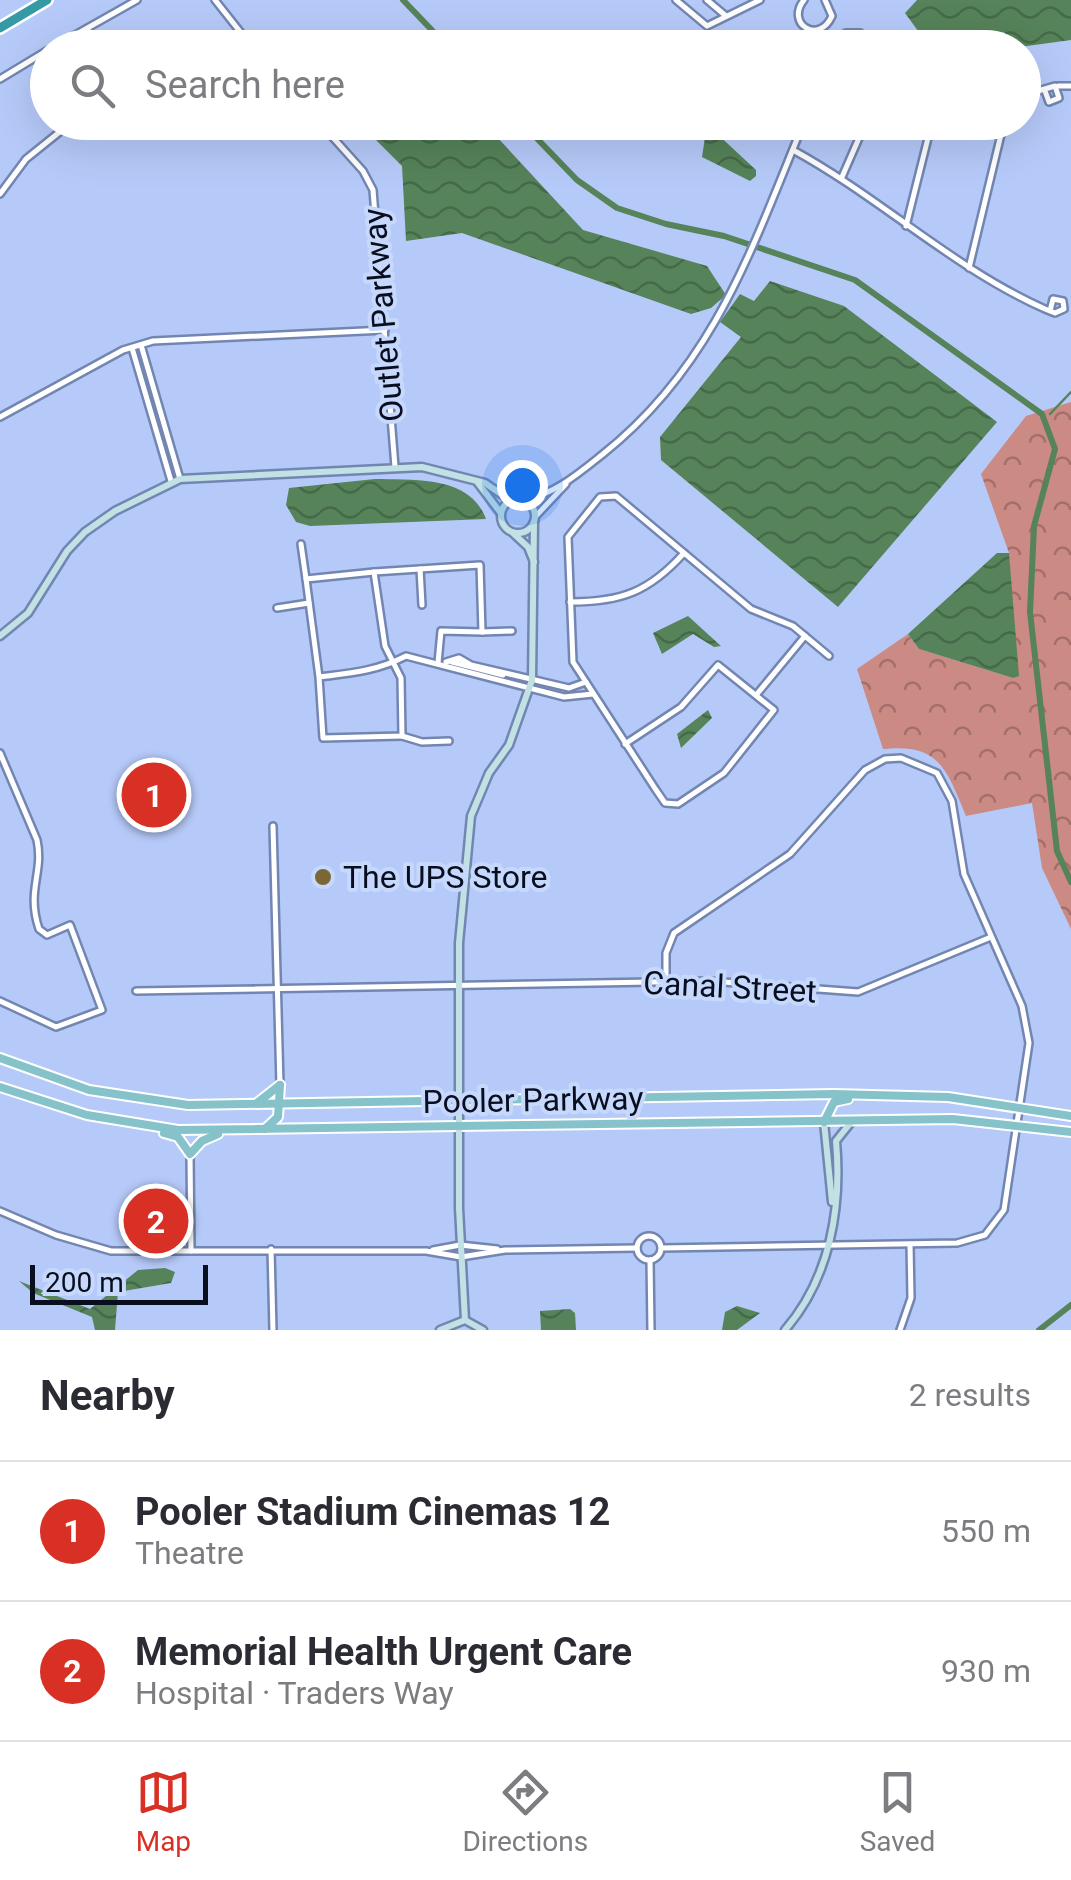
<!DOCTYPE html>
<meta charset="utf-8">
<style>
body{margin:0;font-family:Roboto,sans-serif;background:#f7f7f7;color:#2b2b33}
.scale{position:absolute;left:30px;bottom:25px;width:178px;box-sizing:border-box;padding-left:10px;border:5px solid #080e1e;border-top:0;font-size:28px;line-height:35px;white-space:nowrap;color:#080e1e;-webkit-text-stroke:8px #c7d8fd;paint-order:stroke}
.you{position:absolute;left:522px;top:485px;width:35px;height:35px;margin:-25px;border:8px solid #fff;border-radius:50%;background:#1a73e8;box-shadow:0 0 0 15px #1a73e833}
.badge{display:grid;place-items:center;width:65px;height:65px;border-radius:50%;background:#d93025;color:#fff;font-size:32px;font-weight:700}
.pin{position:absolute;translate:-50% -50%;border:5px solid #fff;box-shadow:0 2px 10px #0006}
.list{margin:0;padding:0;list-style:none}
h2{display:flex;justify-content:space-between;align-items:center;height:130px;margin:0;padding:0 40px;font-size:42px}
h2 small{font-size:32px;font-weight:400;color:#7c7c81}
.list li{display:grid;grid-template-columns:65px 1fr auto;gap:30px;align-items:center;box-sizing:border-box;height:140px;padding:0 40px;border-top:2px solid #e1e1e2}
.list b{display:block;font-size:38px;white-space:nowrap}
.list p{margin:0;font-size:32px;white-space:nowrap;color:#7c7c81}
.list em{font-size:32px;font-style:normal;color:#7c7c81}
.icon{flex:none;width:55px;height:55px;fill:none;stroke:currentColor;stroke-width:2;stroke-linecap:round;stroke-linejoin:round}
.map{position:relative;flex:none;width:1071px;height:1330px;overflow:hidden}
.search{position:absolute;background:#fff;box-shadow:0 10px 40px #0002;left:30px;right:30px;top:30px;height:110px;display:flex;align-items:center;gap:25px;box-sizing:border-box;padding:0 35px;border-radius:55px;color:#7c7c81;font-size:38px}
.sheet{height:410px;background:#fff}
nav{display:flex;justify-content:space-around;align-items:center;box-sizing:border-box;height:140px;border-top:2px solid #e1e1e2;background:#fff;font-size:28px;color:#7c7c81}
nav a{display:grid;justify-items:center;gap:5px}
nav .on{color:#d93025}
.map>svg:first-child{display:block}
</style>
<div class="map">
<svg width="1071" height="1330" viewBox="0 0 1071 1330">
<defs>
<pattern id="forest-crowns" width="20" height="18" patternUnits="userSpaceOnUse" patternTransform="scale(2.5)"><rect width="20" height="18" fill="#cb8a83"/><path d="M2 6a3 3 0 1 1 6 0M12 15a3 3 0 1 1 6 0" fill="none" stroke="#a36f6b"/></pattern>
<pattern id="water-waves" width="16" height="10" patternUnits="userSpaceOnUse" patternTransform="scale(2.5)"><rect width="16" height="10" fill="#568359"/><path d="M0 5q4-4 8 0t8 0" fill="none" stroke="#456a49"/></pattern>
</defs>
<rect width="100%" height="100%" fill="#b6caf9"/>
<path fill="url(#forest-crowns)" d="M 1071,402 L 1071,929 L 1042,868 L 1032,803 L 966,816 C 946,769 940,743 883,749 L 857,669 L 908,634 L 919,649 L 1013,678 L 1009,553 L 981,474 L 1026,416 Z"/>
<g fill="url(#water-waves)">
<polygon points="917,0 1071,0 1071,40 1013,48 924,47 921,35 905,13"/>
<polygon points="359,123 484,123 583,230 707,266 726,295 711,308 691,314 462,233 406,241 402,166"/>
<polygon points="713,130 756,170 756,176 750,181 702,157 706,131"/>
<polygon points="770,281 844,306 997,422 838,607 661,460 660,437 741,337 720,322 740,294 754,301"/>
<path d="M 375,479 C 413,480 470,475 486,519 L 310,526 L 296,522 L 286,505 L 289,488 Z"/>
<polygon points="997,553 1009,553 1019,676 1013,678 919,649 908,634"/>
<polygon points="688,616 721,646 714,647 693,634 662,654 653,633"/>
<polygon points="708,710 712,718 681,748 677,734"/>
<polygon points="165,1268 175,1272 171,1283 118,1292 115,1330 95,1330 92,1317 33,1293 19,1281 90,1309 138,1270"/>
<polygon points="737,1306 760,1313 737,1330 722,1330 725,1312"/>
<polygon points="570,1309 575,1313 576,1330 541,1330 540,1311"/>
</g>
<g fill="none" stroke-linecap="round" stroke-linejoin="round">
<polyline stroke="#568359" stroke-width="2.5" points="1050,414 1071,392"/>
<g stroke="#568359" stroke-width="6">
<polyline points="403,0 449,48"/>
<polyline points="521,122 577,180 617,208 666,224 724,236 855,280 1042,414 1055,449 1034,526 1030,612 1057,851 1071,882"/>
<polyline points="1039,1330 1071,1305"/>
</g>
<defs>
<g id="street">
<polyline points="215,0 253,48"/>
<polyline points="676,0 707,26 760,0"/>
<polyline points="707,0 726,16"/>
<path d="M 804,0 C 785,24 819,45 832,16 L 825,0"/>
<polyline points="88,28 89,48"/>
<polyline points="816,32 820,48"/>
<polyline points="52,48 137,0"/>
<polyline points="845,48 846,33 860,33 863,48"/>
<polyline points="0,79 48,50"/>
<polyline points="1058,86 1071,86"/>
<polyline points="1024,95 1055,86 1059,98 1049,102 1045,91"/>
<polyline points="319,122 363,171 373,190 395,467"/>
<path d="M 793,150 C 881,198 953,268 1045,309 L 1055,313 L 1064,309 L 1063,301 L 1053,299 L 1050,311"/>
<polyline points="842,177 866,122"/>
<polyline points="0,194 26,159 72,122"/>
<polyline points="906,226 932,122"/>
<polyline points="969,268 1004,122"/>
<polyline points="141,345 180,479"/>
<polyline points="132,348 171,481"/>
<polyline points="0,417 123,350 153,341 385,330"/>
<path d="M 524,500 C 555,494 579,473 603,454 C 714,366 752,248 804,122"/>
<polyline points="535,517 566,484"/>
<polyline points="301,544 306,579"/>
<polyline points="420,569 422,605"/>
<polyline points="374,572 480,565 482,632 441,631 438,663"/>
<path d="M 570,602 C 621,602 649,592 684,553"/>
<polyline points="277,608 309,603"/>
<polyline points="482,632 512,631"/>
<polyline points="446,662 459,658 471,665 569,688 586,682"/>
<polyline points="452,662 503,675"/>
<path d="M 319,677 L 306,579 L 374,572 L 385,646 L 401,678 L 402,736 L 323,738 L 319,677 C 351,673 377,671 406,656 L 564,697 L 593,694"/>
<polyline points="757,694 805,636 829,656"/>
<polyline points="402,736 422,742 449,741"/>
<polyline points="625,744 681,707 718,665 774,710 724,773 678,804 665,803 656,790 573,662 568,537 600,497 616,496 751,609 793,626 805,636"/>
<path d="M 0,753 L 37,840 C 44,873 26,890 39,929 L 47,935 L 70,925 L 102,1010 L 56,1027 L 0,1001"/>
<polyline points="273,826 280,1085"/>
<polyline points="136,991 710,981 858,992 991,937"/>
<polyline points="190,1154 191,1251"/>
<polyline points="0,1211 56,1235 111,1251 426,1251 461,1257 505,1250 637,1248"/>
<circle cx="649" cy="1248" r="12"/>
<polyline points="662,1248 957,1243 985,1235 1004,1210 1029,1043 1022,1006 964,874 952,801 937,773 901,758 885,759 865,770 790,854 674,933 666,953 666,982"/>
<polyline points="271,1249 273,1330"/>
<polyline points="433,1250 460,1245 497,1249"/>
<polyline points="650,1260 651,1330"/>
<polyline points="900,1330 911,1298 910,1244"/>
</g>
<g id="secondary">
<polyline points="478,483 500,512"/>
<circle cx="518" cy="516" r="17"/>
<polyline points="513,533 528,547 534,562"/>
<polyline points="0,636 28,613 67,551 85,532 115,511 180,479 422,467 485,483 504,496 517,498"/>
<polyline points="824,1122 832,1202"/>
<polyline points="465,1320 459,1208 459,943 471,816 489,773 509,745 532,680 534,522"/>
<polyline points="440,1330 465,1320 483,1330"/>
<path d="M 785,1330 C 830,1278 842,1208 836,1141 L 852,1121"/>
</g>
<g id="primary">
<polyline points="0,1058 89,1090 188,1105 834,1094 948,1097 1071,1116"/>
<polyline points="0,1087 87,1115 178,1130 953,1119 1071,1132"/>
<polyline points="257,1103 280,1085"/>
<polyline points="824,1122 834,1102 848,1099"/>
<polyline points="265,1129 278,1117 280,1085"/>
<polyline points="164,1133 178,1137 190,1154 202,1141 218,1134"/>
</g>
<polyline id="highway" points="0,28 47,0"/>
</defs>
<use href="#street" stroke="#7386b1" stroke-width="10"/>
<use href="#secondary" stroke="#7386b1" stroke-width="11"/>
<use href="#primary" stroke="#fff" stroke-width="12"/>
<use href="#highway" stroke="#fff" stroke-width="14"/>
<use href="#street" stroke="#fff" stroke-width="5"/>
<use href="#secondary" stroke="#c2e1e4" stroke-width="6"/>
<use href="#primary" stroke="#86c2ca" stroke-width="8"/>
<use href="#highway" stroke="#359aa6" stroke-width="9"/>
</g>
<circle fill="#7b6635" stroke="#c7d8fd" stroke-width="4" cx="323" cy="877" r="10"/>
<g text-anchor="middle" stroke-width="8" stroke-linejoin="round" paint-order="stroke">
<g font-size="32" fill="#080e1e" stroke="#c7d8fd">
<text transform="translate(383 315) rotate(-95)" y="11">Outlet Parkway</text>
<text transform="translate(730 987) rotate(3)" y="11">Canal Street</text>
<text transform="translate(533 1100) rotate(-1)" y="11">Pooler Parkway</text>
</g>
<g font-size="32" fill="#080e1e" stroke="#c7d8fd" text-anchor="start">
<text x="343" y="888">The UPS Store</text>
</g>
</g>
</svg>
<div class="scale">200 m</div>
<div class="you"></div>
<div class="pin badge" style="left:154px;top:795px">1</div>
<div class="pin badge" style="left:156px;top:1221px">2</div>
<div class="search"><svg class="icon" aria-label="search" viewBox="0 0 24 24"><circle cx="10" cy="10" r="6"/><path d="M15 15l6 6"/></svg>Search here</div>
</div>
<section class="sheet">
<h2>Nearby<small>2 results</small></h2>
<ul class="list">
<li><span class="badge">1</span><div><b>Pooler Stadium Cinemas 12</b><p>Theatre</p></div><em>550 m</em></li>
<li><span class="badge">2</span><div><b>Memorial Health Urgent Care</b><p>Hospital · Traders Way</p></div><em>930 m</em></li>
</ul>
</section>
<nav>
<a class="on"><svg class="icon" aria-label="map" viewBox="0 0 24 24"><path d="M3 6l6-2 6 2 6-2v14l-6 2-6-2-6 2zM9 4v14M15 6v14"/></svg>Map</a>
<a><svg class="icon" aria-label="directions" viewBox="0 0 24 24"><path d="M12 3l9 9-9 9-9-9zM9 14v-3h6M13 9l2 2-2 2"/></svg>Directions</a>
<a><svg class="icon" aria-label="saved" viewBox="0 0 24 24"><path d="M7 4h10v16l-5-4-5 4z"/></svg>Saved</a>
</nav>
